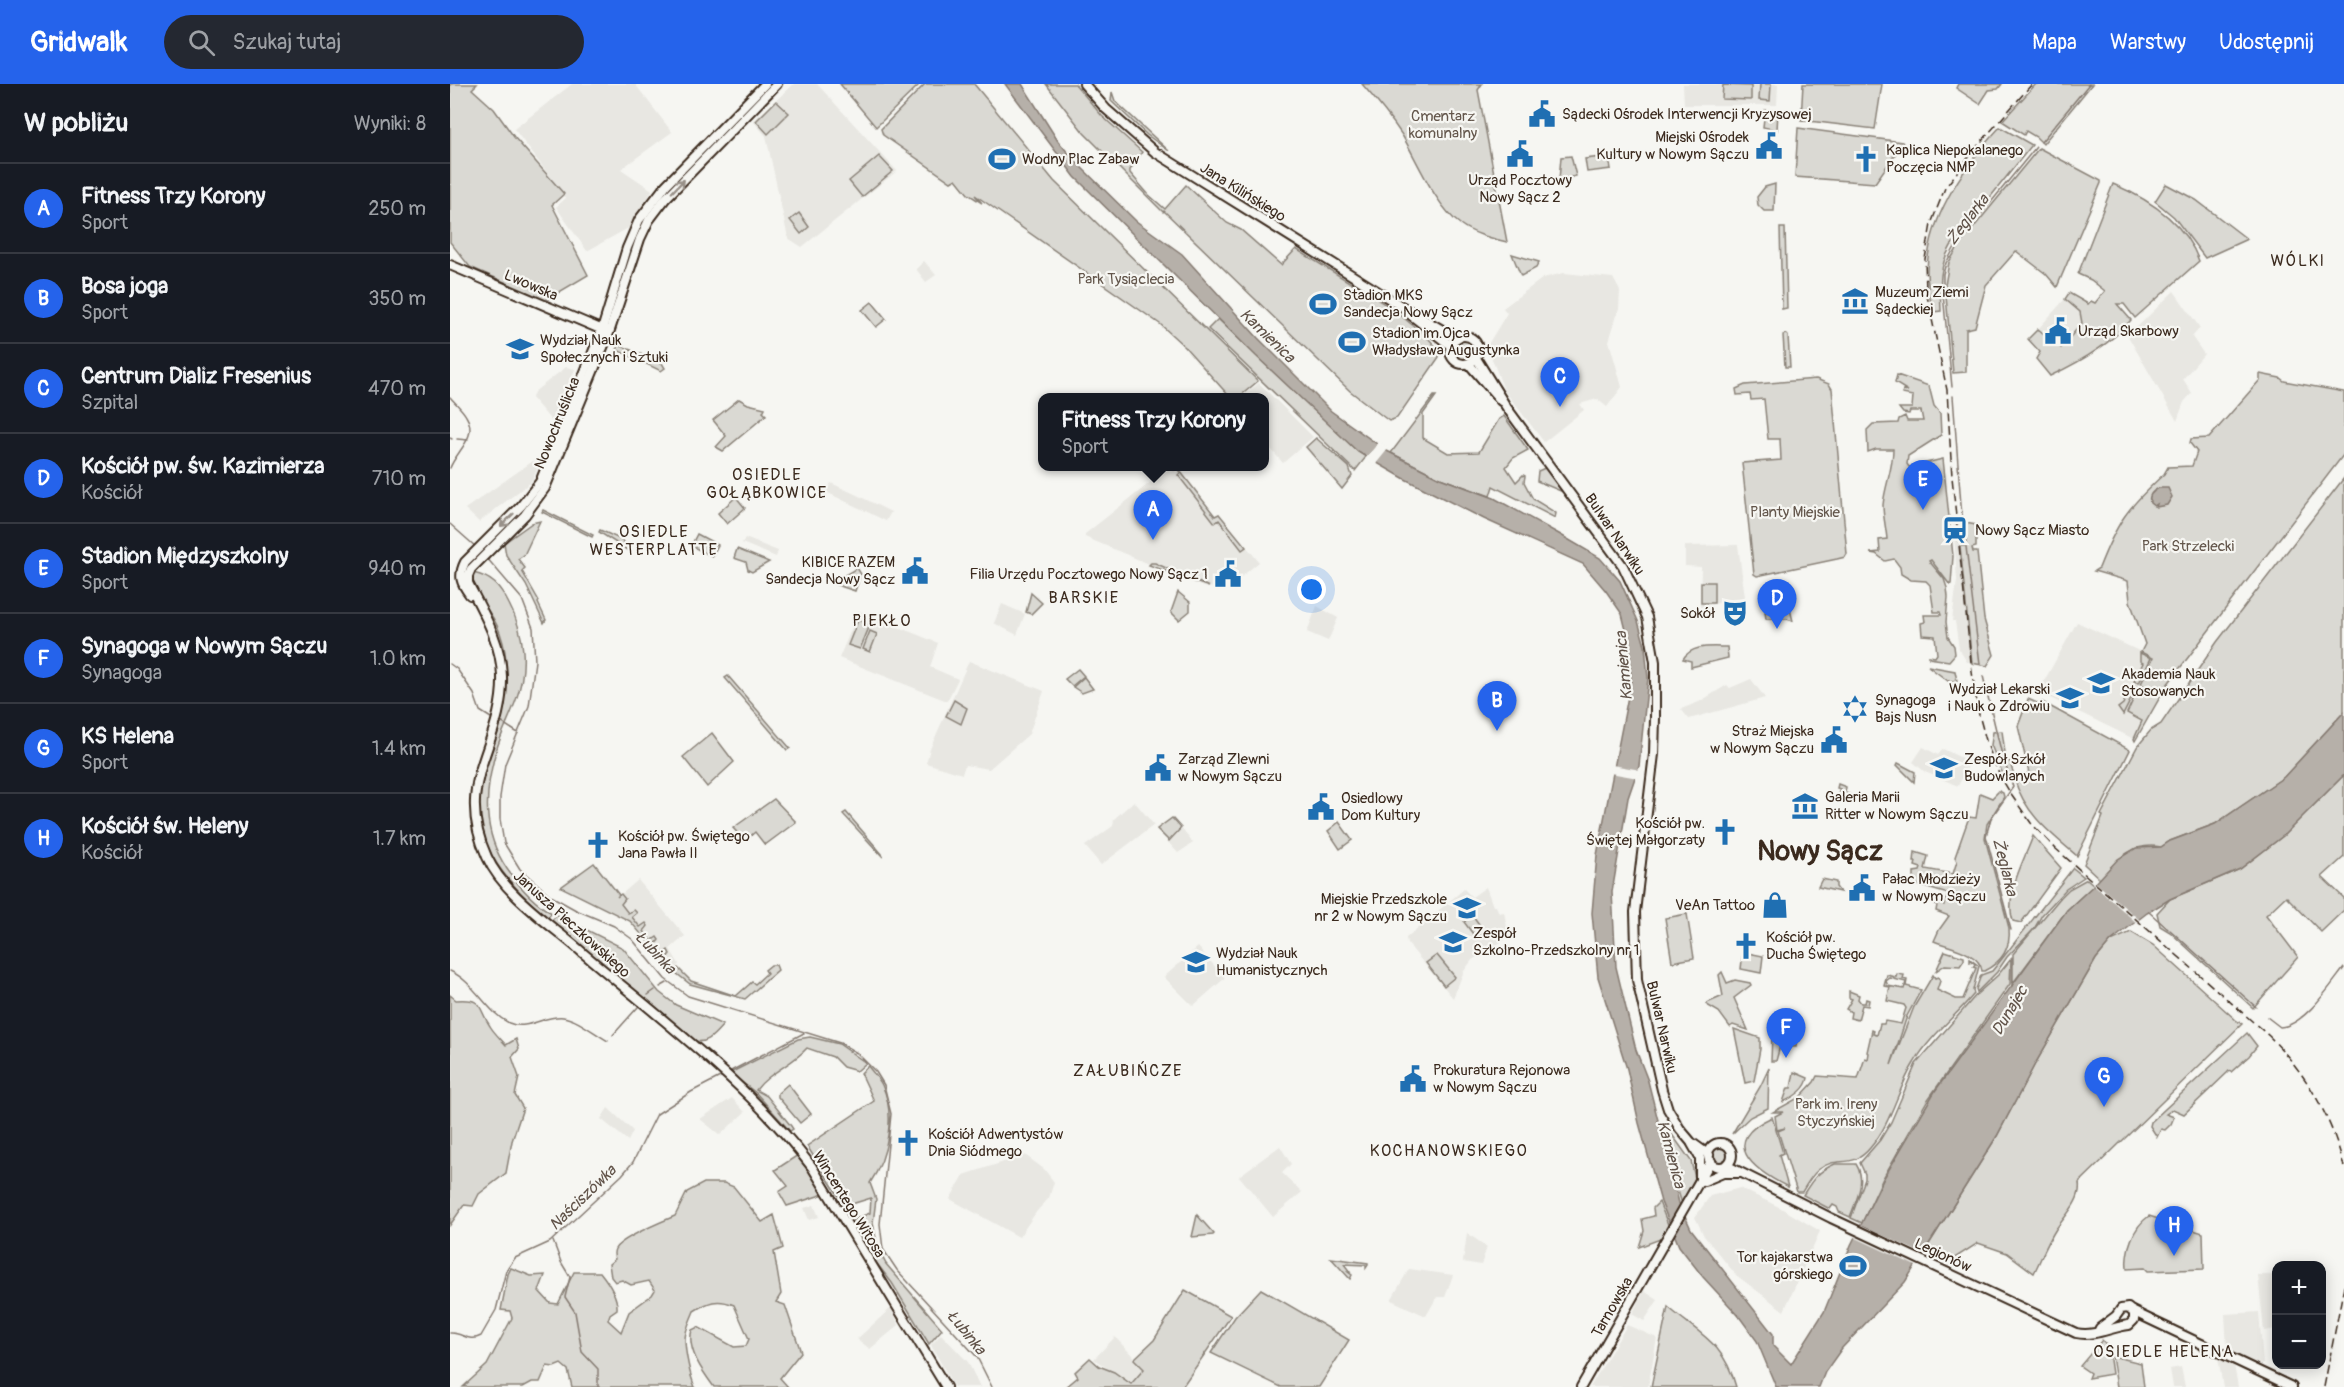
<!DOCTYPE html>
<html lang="pl">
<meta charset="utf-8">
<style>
body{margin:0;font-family:Pangolin,sans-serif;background:#242831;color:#f1f3f6}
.controls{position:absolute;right:18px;bottom:18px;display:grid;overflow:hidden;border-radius:12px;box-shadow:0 3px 15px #0003}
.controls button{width:54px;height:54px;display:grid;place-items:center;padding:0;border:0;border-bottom:2px solid #363941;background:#171b24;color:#f1f3f6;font:30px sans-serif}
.you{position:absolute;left:862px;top:506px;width:21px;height:21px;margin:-15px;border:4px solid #fff;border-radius:50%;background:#1a73e8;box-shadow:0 0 0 9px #1a73e833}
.badge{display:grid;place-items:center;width:39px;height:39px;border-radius:50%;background:#2563eb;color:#fff;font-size:20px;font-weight:700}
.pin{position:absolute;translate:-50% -50px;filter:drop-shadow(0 2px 3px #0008)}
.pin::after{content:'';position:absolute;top:32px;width:21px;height:18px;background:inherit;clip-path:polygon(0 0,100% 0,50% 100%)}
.popup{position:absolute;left:588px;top:309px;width:231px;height:78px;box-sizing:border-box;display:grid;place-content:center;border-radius:12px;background:#171b24;filter:drop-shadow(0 2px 4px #0005);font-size:20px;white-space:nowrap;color:#9ea1a6}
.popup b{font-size:22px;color:#f1f3f6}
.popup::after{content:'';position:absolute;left:50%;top:100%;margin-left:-12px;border:12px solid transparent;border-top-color:#171b24}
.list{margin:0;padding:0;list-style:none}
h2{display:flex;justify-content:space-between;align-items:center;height:78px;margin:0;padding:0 24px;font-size:26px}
h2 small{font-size:20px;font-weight:400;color:#9ea1a6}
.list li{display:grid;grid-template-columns:39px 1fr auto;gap:18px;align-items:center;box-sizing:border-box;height:90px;padding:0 24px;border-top:2px solid #363941}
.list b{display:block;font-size:22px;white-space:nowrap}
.list p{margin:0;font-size:20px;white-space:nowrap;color:#9ea1a6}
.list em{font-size:20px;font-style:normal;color:#9ea1a6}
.icon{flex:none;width:33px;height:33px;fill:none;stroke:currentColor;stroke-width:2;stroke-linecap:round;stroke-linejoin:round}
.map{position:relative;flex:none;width:1894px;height:1303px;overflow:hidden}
header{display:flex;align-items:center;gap:36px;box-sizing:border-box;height:84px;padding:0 30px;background:#2563eb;color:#fff}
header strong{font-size:28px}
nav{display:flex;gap:33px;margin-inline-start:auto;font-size:21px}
.search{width:420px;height:54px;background:#242831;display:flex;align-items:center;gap:15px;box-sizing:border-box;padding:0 21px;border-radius:33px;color:#9ea1a6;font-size:22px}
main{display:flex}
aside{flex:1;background:#171b24}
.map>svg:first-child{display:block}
</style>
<header>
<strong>Gridwalk</strong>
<div class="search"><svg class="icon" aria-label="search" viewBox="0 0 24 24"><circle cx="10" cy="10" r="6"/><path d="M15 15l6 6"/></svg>Szukaj tutaj</div>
<nav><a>Mapa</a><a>Warstwy</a><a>Udostępnij</a></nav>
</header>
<main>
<aside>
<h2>W pobliżu<small>Wyniki: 8</small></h2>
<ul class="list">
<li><span class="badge">A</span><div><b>Fitness Trzy Korony</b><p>Sport</p></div><em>250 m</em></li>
<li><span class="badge">B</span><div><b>Bosa joga</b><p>Sport</p></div><em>350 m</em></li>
<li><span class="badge">C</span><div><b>Centrum Dializ Fresenius</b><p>Szpital</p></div><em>470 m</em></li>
<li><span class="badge">D</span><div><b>Kościół pw. św. Kazimierza</b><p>Kościół</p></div><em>710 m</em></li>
<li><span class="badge">E</span><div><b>Stadion Międzyszkolny</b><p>Sport</p></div><em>940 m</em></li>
<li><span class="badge">F</span><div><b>Synagoga w Nowym Sączu</b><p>Synagoga</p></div><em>1.0 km</em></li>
<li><span class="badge">G</span><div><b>KS Helena</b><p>Sport</p></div><em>1.4 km</em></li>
<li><span class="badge">H</span><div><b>Kościół św. Heleny</b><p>Kościół</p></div><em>1.7 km</em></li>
</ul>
</aside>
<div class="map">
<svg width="1894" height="1303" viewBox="0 0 1894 1303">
<rect width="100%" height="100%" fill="#f6f6f2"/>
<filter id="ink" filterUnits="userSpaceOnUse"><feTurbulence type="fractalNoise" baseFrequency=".0167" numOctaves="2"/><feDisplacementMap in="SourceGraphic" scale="12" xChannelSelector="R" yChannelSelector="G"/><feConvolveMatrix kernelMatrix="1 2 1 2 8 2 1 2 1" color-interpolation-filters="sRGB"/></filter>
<g filter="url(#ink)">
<g fill="#e8e7e2">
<polygon points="122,0 185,0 222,48 171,85 202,106 182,142 137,167 106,123 116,114 64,45"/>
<polygon points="344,0 367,0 447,87 352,163 338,154 316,52 303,37"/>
<polygon points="1233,0 1328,0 1327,21 1234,21"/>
<polygon points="474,177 486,191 476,198 466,185"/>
<polygon points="1114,189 1163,194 1170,207 1169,225 1159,257 1172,303 1157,323 1147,315 1130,320 1134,326 1094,358 1054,306 1037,262 1057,229 1053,224 1093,194"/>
<polygon points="1724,207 1750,244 1742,253 1754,270 1733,295 1742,309 1734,318 1727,337 1678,252"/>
<polygon points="1615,215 1630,228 1632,239 1611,265 1588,245"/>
<polygon points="116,283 125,285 104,340 82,314 84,308"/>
<polygon points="809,299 863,353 833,379 814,357 814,314 791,313"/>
<polygon points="83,377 89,382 81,398 29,438 15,425"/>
<polygon points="720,383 727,383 765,432 769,429 809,478 786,497 771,504 753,503 635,453 635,450"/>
<polygon points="381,399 407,411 441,428 436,437 376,408"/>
<polygon points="1503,437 1510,437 1526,578 1517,578 1509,565 1505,537 1502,537 1507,496"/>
<polygon points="295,454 328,467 326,473 292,459"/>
<polygon points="1288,461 1295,513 1250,523 1251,483 1235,482 1235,462"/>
<polygon points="552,520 575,530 567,551 544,539"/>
<polygon points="867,522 888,534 878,557 857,548"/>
<polygon points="409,527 488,559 480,583 508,595 497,617 389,574"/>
<polygon points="1627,538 1719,581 1684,655 1588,608"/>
<polygon points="519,577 594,607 579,650 539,685 515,681 512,690 476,679 480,665"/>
<polygon points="1301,595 1315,614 1239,635 1231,625 1249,618 1277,601 1280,604"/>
<polygon points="1473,663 1488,671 1493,665 1520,678 1508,702 1475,688 1463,678"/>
<polygon points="684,717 704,741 651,781 635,762 663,742 664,735"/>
<polygon points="722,733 743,759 728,769 706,745"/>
<polygon points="188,796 235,852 220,865 229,880 225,885 167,814"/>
<polygon points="1036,803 1043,822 1046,822 1049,829 1054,828 1059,853 1022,876 1014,887 1003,914 957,859 956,854 1014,805 1022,813"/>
<polygon points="748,863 775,894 743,922 714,893"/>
<polygon points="282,1014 295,1028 270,1051 250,1035"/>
<polygon points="158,1024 183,1047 178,1057 151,1035"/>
<polygon points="830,1062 841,1080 832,1089 852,1108 823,1133 789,1092"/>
<polygon points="575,1071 594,1085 604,1098 599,1114 587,1127 569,1153 500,1115 514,1091"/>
<polygon points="1290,1104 1331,1124 1370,1147 1334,1227 1286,1191 1254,1152 1245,1133 1260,1112"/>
<polygon points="364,1121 369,1133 359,1136 354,1124"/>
<polygon points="1017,1149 1037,1163 1031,1181 1013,1178"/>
<polygon points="959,1185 1003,1191 995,1213 987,1213 976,1232 941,1216"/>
<polygon points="1808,1191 1826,1191 1826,1245 1814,1247"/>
<polygon points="1194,1207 1208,1216 1194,1237 1182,1230"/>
<polygon points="441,1224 449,1241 420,1265 407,1255"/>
<polygon points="1809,1228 1813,1280 1809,1282 1777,1266 1775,1230"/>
<polygon points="1177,1241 1207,1254 1198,1303 1140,1303"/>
<polygon points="491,1250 518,1278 530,1303 504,1303 481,1261"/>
<polygon points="665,1253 695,1285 681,1301 644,1275"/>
<polygon points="1768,1274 1784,1281 1788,1303 1773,1303"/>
<polygon points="1731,1283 1735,1303 1723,1303 1720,1285"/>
</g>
<g fill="#dad9d3" stroke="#8a8278" stroke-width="1.5" fill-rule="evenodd">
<polygon points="0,0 27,0 22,5 44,25 64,53 114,110 102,121 138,191 96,216 20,183 0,158"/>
<polygon points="390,0 470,0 426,43"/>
<polygon points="475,0 524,0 604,97 808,297 789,313 780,313 735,263 710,240 525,111 532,119 518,110 506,95 501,98 433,51 431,45"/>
<polygon points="596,0 625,0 652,32 692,68 680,86 680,89 699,111 715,125 736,101 777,139 791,146 831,181 846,165 943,225 978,254 989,266 989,273 947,334 939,337 935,334 900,307 714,127 713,128 634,49"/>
<path d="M 912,0 L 1032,0 L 1028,6 L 1057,158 C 1041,154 1023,150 1010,140 C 986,123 967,76 952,51 C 940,33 926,16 912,0 Z"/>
<polygon points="1310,0 1321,0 1320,17 1309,16"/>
<polygon points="1353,0 1432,0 1425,45 1351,36"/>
<polygon points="1508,0 1552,0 1548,5 1539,6 1530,20 1506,4"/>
<polygon points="1586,0 1642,0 1593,60 1586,53 1576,47 1574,51 1552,37"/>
<polygon points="1273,1 1301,2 1301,16 1272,15"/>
<polygon points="662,8 665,17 719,67 697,51 661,17"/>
<polygon points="326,17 339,29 318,50 306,37"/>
<polygon points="1315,26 1328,27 1327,46 1313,43"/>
<path d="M 1550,43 L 1582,61 L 1501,162 C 1488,184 1490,203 1491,227 L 1483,228 C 1480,215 1477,201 1477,187 C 1478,132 1514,82 1550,43 Z"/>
<polygon points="1348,44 1452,58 1453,59 1425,99 1345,93"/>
<polygon points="1589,64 1651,97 1651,99 1607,203 1596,190 1566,167 1536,201 1525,243 1516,245 1516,288 1503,289 1495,201 1499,178 1510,160"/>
<polygon points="429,72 443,87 412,113 399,97"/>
<polygon points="1121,72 1126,92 1109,96 1111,73"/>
<polygon points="1159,72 1161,85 1137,88 1135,75"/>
<polygon points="1325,100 1324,127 1314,127 1308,121 1307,113 1315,103"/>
<path d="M 1663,100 C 1699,115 1735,139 1749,177 L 1685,234 L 1674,220 L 1667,220 L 1681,236 C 1661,260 1628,279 1600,292 L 1586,275 L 1590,268 L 1578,255 L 1588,245 L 1611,264 L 1632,239 L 1630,228 L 1615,215 L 1619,209 L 1638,220 L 1641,217 L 1645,219 L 1655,207 L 1641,196 L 1628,190 Z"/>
<polygon points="1716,100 1746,116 1797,155 1755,174 1724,133 1705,117"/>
<polygon points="349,129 359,143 351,150 340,136"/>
<polygon points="1330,144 1335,144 1337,224 1332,225"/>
<polygon points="1062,170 1089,178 1086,184 1071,192"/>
<polygon points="422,218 436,235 426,243 412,226"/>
<polygon points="768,235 908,368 916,373 905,387 758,245"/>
<polygon points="1336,250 1338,252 1340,283 1335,283 1333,251"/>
<circle cx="1014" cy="266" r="11"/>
<polygon points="169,261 212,279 215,284 211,287 167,266"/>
<path d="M 1810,290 L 1830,294 L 1834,297 L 1894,308 L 1894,370 L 1717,601 L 1685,657 L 1684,655 L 1692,637 L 1677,629 L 1689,603 L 1704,610 L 1706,608 L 1691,600 L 1703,574 L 1691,568 L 1695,560 L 1680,517 L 1678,497 L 1644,487 L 1649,484 C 1667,438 1677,424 1714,390 L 1718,383 L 1742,382 L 1747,368 L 1740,359 L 1741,355 L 1759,354 L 1810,296 Z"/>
<path d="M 1447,291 L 1479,302 L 1484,322 L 1490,329 L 1491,351 L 1458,372 L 1457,380 L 1459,383 L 1493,375 L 1503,472 L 1501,500 L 1500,501 L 1481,476 L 1479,477 L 1494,495 L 1497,504 L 1498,513 L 1496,538 L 1498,553 L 1504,562 L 1505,570 L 1499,577 L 1479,574 L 1479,572 L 1485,573 L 1487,570 L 1485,552 L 1472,551 L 1471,539 L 1475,538 L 1474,531 L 1491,531 L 1490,528 L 1484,528 L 1480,501 L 1476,497 L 1461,496 L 1451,490 L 1450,483 L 1444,475 L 1435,477 L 1426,470 L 1420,469 L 1430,468 L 1429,456 L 1437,455 C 1436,444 1433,432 1433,421 C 1435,401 1443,385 1443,365 L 1426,365 L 1418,368 L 1417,346 L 1423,340 L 1448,339 L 1449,335 L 1455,332 L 1457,337 L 1473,337 L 1471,327 L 1460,327 L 1459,330 L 1453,329 L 1449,324 L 1462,324 L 1463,312 L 1452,310 L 1453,306 L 1458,307 L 1445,299 Z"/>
<polygon points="1366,295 1379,300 1382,305 1397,470 1395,473 1387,475 1307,492 1304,490 1292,379 1331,376 1330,355 1318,355 1314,315 1301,316 1300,310 1287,311 1286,305 1295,301"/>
<polygon points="984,312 986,312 973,330 973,354 998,369 1029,368 1049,335 1054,332 1078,366 1063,374 1056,383 1066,398 1073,391 1075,392 1074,398 1083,415 1106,429 1105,434 1043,402 1040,412 990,394 941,369"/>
<polygon points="289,315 298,320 315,324 313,328 316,331 273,367 266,363 276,352 263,336"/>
<polygon points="866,354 899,383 902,392 892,405 856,363"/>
<polygon points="722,383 727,383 765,432 769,430 796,463 792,466 769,436 765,439 728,391 731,388 727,384 724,386"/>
<polygon points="1095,384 1113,408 1087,397 1088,387"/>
<path d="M 1894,394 L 1894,628 L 1834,693 L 1765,740 L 1720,757 L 1711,763 C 1683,757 1667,776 1650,795 L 1634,780 L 1653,732 L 1651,731 L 1687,663 L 1701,646 L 1711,640 L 1767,558 Z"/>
<polygon points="286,413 295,424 277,440 268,429"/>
<polygon points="93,426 143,451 142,453 92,428"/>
<polygon points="90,437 74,471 68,475 75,484 72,487 89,517 88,519 96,536 94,539 76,501 56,471 54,459 82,439"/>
<polygon points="1515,439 1526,441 1526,463 1522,464 1523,468 1527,468 1534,535 1544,571 1537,582 1522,579 1510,462 1516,462"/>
<polygon points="150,446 172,456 181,466 177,466 149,448"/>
<polygon points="247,450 268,461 262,472 241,462"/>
<polygon points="287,465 319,478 302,488 298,486 296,478 284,474"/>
<polygon points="701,479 705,479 759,503 699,481"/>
<polygon points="407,484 411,490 405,507 381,499"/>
<path d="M 23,489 C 42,493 50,502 59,520 C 75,550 78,584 66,616 C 60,633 51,650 46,667 C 34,709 32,748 57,785 C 69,802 84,820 102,829 L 97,834 C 54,795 17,757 32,693 C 35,677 42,661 47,645 C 54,619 59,595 55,568 C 53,557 49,544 43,534 C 34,519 20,507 23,489 Z"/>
<rect x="1251" y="498" width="13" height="21"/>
<polygon points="728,508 740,518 740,527 729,536 721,528"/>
<polygon points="581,509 592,519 581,530 576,528"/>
<polygon points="1340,525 1343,537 1337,535 1316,535 1315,528"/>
<polygon points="408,536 420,541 410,565 398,561"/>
<polygon points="420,547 427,550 420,568 413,565"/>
<path d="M 1277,563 L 1278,574 L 1241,583 L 1241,577 L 1233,575 C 1242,560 1261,563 1277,563 Z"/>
<polygon points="1690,569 1701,574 1689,599 1684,597 1693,579 1690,577"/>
<polygon points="1478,582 1505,587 1507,597 1498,597"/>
<polygon points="628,585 634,592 622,602 615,595"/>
<polygon points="278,592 340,664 337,666 275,594"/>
<polygon points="634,593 643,605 632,609 623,603"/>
<polygon points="1682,600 1687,603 1673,631 1668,624 1673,620"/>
<path d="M 1578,615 L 1589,620 L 1592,618 L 1680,666 L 1627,772 C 1599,748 1575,730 1564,694 L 1579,689 L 1568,642 Z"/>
<polygon points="504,616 517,624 511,640 496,632"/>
<polygon points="1552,647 1556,676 1560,678 1564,692 1560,694 1554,693 1541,661 1543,648"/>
<polygon points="262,649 284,678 257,703 233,673"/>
<polygon points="1448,679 1465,688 1464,698 1447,681"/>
<polygon points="1894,691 1894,773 1872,793 1894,814 1894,826 1871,848 1836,812 1816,831 1848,873 1803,924 1720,848 1710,842 1707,829 1720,815 1790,785 1833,752"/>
<polygon points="1388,700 1396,703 1395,709 1401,711 1400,717 1386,716 1390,705 1387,704"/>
<path d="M 1549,707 L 1553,709 L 1554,713 L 1537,740 L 1535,754 L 1559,844 C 1561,864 1552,878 1534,887 L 1532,887 C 1530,868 1498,863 1484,857 L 1489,846 L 1499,832 L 1486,827 L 1487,821 L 1479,816 L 1494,821 L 1498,810 L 1464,800 L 1464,788 L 1470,787 L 1471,784 L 1465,782 L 1466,778 L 1464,778 L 1465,768 L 1478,772 L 1475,785 L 1503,790 L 1507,777 L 1505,773 L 1519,733 L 1526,734 L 1530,709 L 1542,714 Z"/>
<polygon points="324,715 346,738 315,761 305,748 295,757 283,744"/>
<polygon points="396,728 432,770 433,773 393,730"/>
<polygon points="722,734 731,744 719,757 707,745"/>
<polygon points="889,738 902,756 890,765 878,747"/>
<path d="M 1583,752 L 1611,784 L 1571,839 L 1563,837 C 1554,811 1574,777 1583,752 Z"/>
<polygon points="144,779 169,811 167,813 171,810 175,815 171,820 178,829 184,826 187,829 182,833 190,843 196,839 198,842 194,847 201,857 207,853 209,856 205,861 212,870 218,866 220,870 216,875 225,885 228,884 241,897 286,912 302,898 305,900 317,889 315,886 321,881 326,881 328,886 295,915 240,900 222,886 180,837 111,803"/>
<polygon points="1623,784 1634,793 1616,805 1592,831 1584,845 1557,873 1547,888 1527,908 1526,905 1531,891 1542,887 1551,876"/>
<polygon points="1372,795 1386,798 1386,803 1390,808 1368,803"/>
<polygon points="1637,795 1644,801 1617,826 1563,899 1563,870 1611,813 1619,805"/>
<polygon points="1237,830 1244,874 1222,878 1215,834"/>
<path d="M 107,831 L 173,864 L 209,908 L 226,921 L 273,941 C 265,950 256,962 243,956 L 101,837 Z"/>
<polygon points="1023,832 1035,848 1026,854 1014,838"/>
<path d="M 1681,848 L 1703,861 L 1787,937 L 1792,940 L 1629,1099 C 1632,1116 1615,1132 1606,1145 C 1597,1159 1591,1175 1584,1189 L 1557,1169 L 1528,1159 L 1497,1179 L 1474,1168 L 1547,1052 L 1585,980 L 1646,875 L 1661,857 Z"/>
<polygon points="1495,867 1514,873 1514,876 1510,882 1495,881 1486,887"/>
<polygon points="1293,868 1313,872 1311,889 1291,885"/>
<polygon points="987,871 1005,893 994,902 976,879"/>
<path d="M 1520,875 L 1529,882 L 1523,906 L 1524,910 C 1505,933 1479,953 1464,979 C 1447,1006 1442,1039 1420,1064 C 1401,1087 1387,1070 1368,1086 C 1361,1092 1356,1101 1352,1108 L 1347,1108 L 1328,1047 L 1335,1044 L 1327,1046 L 1325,1032 L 1333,1028 L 1323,1028 L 1350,1013 L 1364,998 L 1367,992 L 1408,995 L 1415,974 L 1418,975 L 1419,969 L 1417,968 L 1422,946 L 1424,947 L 1423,950 L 1427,951 L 1430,940 L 1434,940 L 1435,937 L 1451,940 L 1456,924 L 1454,921 L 1437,917 L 1440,903 L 1434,902 L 1437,891 L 1446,893 L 1447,890 L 1454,891 L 1453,895 L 1457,896 L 1456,902 L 1471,906 L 1457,932 L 1441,981 L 1464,923 L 1483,891 L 1485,894 L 1488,893 L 1490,897 L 1487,906 L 1506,915 L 1513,915 L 1526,884 L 1523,883 L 1525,880 L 1523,878 L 1520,879 ZM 1440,894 L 1456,898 L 1454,905 L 1438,902 L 1436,897 Z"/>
<polygon points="1561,875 1560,900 1477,1017 1433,1094 1412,1139 1401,1134 1415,1095 1415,1090 1410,1079 1430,1056 1441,1038 1466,980 1527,910 1548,891"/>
<polygon points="1272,888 1277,899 1285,896 1300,899 1301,901 1284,914 1298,946 1283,941 1280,943 1269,928 1257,921 1257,919 1273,912 1269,891"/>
<polygon points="1399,907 1409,911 1408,915 1411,919 1415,919 1416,915 1419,916 1418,922 1412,921 1408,936 1400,934 1401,928 1396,925 1402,915 1399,914"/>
<path d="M 0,911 L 6,916 C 35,914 27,923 40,942 C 44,949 51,955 56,961 L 66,955 L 69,965 L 62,973 L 69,993 L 65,1011 L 73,1024 L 62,1057 L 56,1089 L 29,1110 L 23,1122 L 14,1121 L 0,1141 Z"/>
<polygon points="1284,945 1310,954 1310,965 1304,997 1295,999"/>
<polygon points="1797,949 1807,962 1799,972 1781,988 1779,987 1777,989 1734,1030 1723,1025 1716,1030 1724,1033 1721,1040 1715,1046 1711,1045 1707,1053 1700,1042 1701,1038"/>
<polygon points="1322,951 1347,954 1346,963 1330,962 1326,977 1321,977"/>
<path d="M 360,953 L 389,960 L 416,979 L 407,987 L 393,983 L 383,973 L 357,964 C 342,981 319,988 306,1006 L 317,1012 L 341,1042 L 343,1045 L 340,1047 L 306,1009 L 280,989 L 348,955 Z"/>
<path d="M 418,982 C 422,988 429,994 432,1001 C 446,1030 438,1073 420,1099 L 426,1115 L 423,1139 L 428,1165 L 436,1180 L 492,1245 L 479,1260 L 442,1199 L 421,1172 L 403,1136 L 420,1129 L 421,1114 L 395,1122 L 357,1062 L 424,1017 L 411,989 Z"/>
<polygon points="1319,984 1318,1024 1300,1033 1282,1050 1310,1003"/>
<path d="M 1344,988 L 1358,994 C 1356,1006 1344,1013 1333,1018 L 1338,1004 L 1341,1004 Z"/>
<polygon points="338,1000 361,1030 350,1039 328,1013 328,1009"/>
<path d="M 1322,1033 L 1333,1069 L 1329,1071 L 1338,1103 C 1302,1085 1268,1058 1322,1033 Z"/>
<polygon points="1218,1045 1241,1077 1245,1094 1232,1120 1210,1047"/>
<circle cx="1270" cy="1071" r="10"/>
<polygon points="348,1071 361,1087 374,1110 337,1122 329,1108 338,1102 325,1086"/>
<path d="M 1385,1080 L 1406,1080 C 1417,1097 1406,1116 1400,1133 L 1389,1128 L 1387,1123 L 1383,1121 L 1380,1125 L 1353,1111 C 1362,1096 1368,1087 1385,1080 Z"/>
<path d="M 254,1099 L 274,1099 L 284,1103 L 312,1138 L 324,1131 L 333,1164 L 324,1168 L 331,1210 L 326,1218 L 335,1221 L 351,1268 L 330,1294 L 338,1303 L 264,1303 C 253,1288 236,1265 242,1246 L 248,1243 L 284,1263 L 296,1262 L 299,1255 L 284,1221 C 267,1214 258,1218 244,1227 C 241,1235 235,1246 235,1255 C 235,1268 240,1292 245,1303 L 122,1303 L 118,1286 L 111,1280 L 104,1283 L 97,1282 L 90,1298 L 82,1298 L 73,1303 L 13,1303 L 37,1281 L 62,1234 L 60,1227 L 51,1226 L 58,1190 L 61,1184 L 81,1192 L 95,1191 L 89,1207 L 100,1219 L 108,1220 L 124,1188 L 150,1188 C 158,1198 168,1212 167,1225 L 160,1230 L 158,1236 L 171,1248 L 179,1228 L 202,1211 L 205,1206 L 199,1197 L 181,1201 L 172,1196 L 165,1198 L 161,1193 L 159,1180 L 165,1175 C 164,1171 163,1169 165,1165 C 171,1154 213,1137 225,1132 L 237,1108 Z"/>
<polygon points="1209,1118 1219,1143 1213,1154 1189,1163 1194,1147 1192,1135 1204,1132 1203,1124"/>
<polygon points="747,1131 764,1150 763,1151 742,1153"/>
<path d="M 1699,1132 L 1753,1149 L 1754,1185 L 1698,1187 L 1695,1184 L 1677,1185 C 1675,1167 1683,1143 1699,1132 Z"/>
<polygon points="881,1174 918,1179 918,1181 916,1184 916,1181 894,1180 900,1188 898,1188 902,1191 900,1195"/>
<polygon points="811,1205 899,1256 869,1303 831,1303 761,1269 785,1233"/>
<polygon points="735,1206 781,1232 732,1303 616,1303 628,1293 625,1288 640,1274 649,1282 664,1288 681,1300 694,1285 684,1275 704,1256"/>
<path d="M 1218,1223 C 1249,1250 1274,1258 1286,1303 L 1201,1303 Z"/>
<polygon points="1652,1256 1658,1262 1662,1290 1638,1294 1640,1289 1630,1282"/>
<polygon points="1662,1272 1691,1279 1694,1303 1667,1303"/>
</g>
<g fill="#b6b0a9" stroke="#857a71" stroke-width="1.5">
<polygon points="555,0 572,0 608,57 625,77 686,137 732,170 808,254 881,327 937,367 990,394 1044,414 1109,450 1150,474 1170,497 1188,537 1195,562 1198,594 1189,682 1178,714 1162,808 1166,883 1186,966 1198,997 1229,1119 1241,1145 1323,1250 1323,1262 1341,1280 1374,1228 1401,1161 1435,1092 1485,1007 1617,826 1644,801 1668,775 1686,764 1711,763 1720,757 1765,740 1834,693 1894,628 1894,691 1833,752 1790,785 1720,815 1697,829 1661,857 1646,875 1585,980 1547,1052 1455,1198 1392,1264 1375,1288 1369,1303 1326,1303 1307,1257 1288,1231 1253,1193 1229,1162 1211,1118 1189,1039 1177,985 1148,893 1142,829 1147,771 1181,597 1179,558 1172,530 1156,507 1133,480 1034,435 955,395 908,368 806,272 625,93"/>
<path d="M 1709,404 L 1718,404 L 1722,413 L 1717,421 L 1706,423 L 1707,420 L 1704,422 L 1700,419 C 1698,411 1702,407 1709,404 Z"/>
</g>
<g fill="#f6f6f2">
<polygon points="929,358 938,365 925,381 915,375"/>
<polygon points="1162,681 1191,686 1188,694 1160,689"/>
<polygon points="1644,797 1691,837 1688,840 1642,799"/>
<polygon points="1408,1140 1476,1171 1468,1183 1402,1152"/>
</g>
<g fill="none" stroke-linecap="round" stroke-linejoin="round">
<g stroke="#857a71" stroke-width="1.5">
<polyline points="1591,58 1639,0"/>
<polyline points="1502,303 1493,210 1493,190 1496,179 1506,161 1586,63"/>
<polyline points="1503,312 1511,421 1530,580"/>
<path d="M 0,313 C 5,319 12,325 16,332 C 29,352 7,366 0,384"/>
<polyline points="0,354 2,355"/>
<polyline points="7,355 18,356"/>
<polyline points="0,440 26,463"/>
<polyline points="36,473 72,515 83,544 85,577 79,622 55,680 50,713 50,735 54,759 70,785 101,812 126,826 164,842 182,855 215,895 238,912 390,959 407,969 426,988 434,1001 441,1030 430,1140 433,1165 447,1186 527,1273 542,1303"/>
<polyline points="0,580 7,585 24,610 30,627 41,634"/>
<polyline points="1533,592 1552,671 1563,703 1541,734 1536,752 1561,846"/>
<polyline points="51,638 68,649"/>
<polyline points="1699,828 1718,845"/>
<polyline points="1720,846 1806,923"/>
<path d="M 0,887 C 25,898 36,928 59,939 C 77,947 95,931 113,933 C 128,935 145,950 158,957"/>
<polyline points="1562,902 1562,873"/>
<polyline points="210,903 217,899"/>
<polyline points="198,911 205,906"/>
<path d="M 1817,933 L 1830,943 C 1854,942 1880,902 1894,884"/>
<polyline points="163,951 188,923"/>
<polyline points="279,988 354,949"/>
<polyline points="103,1157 111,1178 120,1193 115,1213 125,1228 132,1268 148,1285 148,1303"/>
<path d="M 0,1249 C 12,1248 18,1259 31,1252 L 46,1226 L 56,1187 L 65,1174 L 100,1158 L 172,1091 L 183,1078 L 207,1030 L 241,1008 L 272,992"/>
</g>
<defs>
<g id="major">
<polyline points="634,0 656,25 705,68 951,222 1006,254"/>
<polyline points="0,181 155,247"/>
<polyline points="961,231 1000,261"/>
<circle cx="1014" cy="266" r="14"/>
<polyline points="1026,274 1057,324 1173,482 1197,533 1205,578 1205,634 1204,670 1185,828 1187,896 1212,1006 1218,1025 1230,1045 1241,1058 1259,1071"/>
<polyline points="1019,280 1051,317"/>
<path d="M 18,492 L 18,499 C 34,530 51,558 52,592 C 54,662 2,696 37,773 C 54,811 103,842 133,869 C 212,936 299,1000 362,1083 L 496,1303"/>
<polyline points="18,492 21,485 75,431 95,404 159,249 190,155 199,136 215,115 327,0"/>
<path d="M 20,511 C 11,499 8,492 15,478 L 71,422 L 90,398 L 152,246 L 177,164 L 189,136 L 216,101 L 315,0"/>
<circle cx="1270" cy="1071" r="12"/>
<polyline points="1242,1060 1250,1074 1250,1094"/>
<path d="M 1276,1081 L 1381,1134 L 1626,1249 C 1645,1253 1661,1243 1679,1241 L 1684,1236 L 1684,1229 L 1678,1224 L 1671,1225 L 1666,1232 L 1650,1244 L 1648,1248"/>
<polyline points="1254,1097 1273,1089 1289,1089"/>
<polyline points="1682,1227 1842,1303"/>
<polyline points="1131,1303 1261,1077"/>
</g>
</defs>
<use href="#major" stroke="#3b2a1e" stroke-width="12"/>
<use href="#major" stroke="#f6f6f2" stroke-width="8"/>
<g stroke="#3b2a1e" stroke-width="1.5" stroke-dasharray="9 4.5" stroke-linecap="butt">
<path d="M 1582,0 L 1524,66 L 1495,104 L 1481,140 L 1475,175 L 1476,207 L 1497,306 L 1502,393 L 1522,588 L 1529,631 L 1537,660 L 1549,690 L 1562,712 L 1581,739 L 1606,765 L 1819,952 C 1855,988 1882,1033 1894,1083"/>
<polyline points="1874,1303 1894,1202"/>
</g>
</g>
<defs><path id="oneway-shaft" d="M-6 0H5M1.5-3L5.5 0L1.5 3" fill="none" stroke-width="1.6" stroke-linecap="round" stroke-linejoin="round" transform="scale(1.5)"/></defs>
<g stroke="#989088">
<use href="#oneway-shaft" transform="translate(228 102) rotate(-46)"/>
<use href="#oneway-shaft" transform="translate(57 436) rotate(136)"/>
</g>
</g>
<defs>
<symbol id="civic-bare" viewBox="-9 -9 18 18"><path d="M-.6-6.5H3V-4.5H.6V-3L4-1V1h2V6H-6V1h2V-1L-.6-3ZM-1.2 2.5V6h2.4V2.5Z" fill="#1f6fb2" stroke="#f6f6f2" stroke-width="2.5" paint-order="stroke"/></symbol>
<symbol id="stadium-bare" viewBox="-9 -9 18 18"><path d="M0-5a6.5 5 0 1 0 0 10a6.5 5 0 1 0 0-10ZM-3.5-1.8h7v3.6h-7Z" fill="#1f6fb2" stroke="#f6f6f2" stroke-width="2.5" paint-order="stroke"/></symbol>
<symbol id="church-bare" viewBox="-9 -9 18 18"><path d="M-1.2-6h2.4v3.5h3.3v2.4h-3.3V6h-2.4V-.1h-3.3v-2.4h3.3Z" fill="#1f6fb2" stroke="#f6f6f2" stroke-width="2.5" paint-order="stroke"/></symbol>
<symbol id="museum-bare" viewBox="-9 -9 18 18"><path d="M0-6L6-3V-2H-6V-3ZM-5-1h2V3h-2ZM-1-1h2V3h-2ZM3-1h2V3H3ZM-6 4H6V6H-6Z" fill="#1f6fb2" stroke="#f6f6f2" stroke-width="2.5" paint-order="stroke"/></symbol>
<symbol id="university-bare" viewBox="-9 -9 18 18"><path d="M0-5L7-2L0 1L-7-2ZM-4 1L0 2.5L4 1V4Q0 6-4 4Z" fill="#1f6fb2" stroke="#f6f6f2" stroke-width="2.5" paint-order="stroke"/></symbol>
<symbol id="station-bare" viewBox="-9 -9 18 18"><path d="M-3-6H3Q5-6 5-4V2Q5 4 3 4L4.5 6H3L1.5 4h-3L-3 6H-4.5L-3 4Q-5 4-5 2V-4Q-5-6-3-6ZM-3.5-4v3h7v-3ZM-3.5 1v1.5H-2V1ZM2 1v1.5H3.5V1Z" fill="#1f6fb2" stroke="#f6f6f2" stroke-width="2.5" paint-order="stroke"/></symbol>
<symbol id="theatre-bare" viewBox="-9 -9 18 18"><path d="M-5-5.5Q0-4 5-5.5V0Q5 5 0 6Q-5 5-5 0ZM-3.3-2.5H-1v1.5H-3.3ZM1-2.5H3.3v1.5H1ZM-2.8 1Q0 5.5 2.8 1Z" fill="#1f6fb2" stroke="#f6f6f2" stroke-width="2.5" paint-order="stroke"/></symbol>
<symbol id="synagogue-bare" viewBox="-9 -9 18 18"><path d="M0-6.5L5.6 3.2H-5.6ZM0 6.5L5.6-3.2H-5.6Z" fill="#1f6fb2" stroke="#f6f6f2" stroke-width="2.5" paint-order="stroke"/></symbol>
<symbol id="school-bare" viewBox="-9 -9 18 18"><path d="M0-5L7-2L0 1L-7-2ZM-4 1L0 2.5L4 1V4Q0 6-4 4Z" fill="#1f6fb2" stroke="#f6f6f2" stroke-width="2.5" paint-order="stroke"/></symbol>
<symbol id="shop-bare" viewBox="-9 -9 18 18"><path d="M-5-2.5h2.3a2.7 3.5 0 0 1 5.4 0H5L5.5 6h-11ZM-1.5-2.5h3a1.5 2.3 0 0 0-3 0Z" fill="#1f6fb2" stroke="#f6f6f2" stroke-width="2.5" paint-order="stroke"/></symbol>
</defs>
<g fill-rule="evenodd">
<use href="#civic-bare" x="1073" y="11" width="38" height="38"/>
<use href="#civic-bare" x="1300" y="43" width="38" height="38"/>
<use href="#civic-bare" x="1051" y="51" width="38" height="38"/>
<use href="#stadium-bare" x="533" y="56" width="38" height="38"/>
<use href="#church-bare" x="1397" y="56" width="38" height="38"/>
<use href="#museum-bare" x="1386" y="198" width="38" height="38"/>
<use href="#stadium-bare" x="854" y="201" width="38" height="38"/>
<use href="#civic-bare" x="1589" y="228" width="38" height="38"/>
<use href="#stadium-bare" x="883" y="239" width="38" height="38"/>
<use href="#university-bare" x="51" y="246" width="38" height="38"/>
<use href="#station-bare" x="1486" y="427" width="38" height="38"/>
<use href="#civic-bare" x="446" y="468" width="38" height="38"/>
<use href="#civic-bare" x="759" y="471" width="38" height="38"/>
<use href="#theatre-bare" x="1266" y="510" width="38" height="38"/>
<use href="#university-bare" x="1632" y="580" width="38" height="38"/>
<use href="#university-bare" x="1601" y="595" width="38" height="38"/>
<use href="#synagogue-bare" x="1386" y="606" width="38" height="38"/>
<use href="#civic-bare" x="1365" y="637" width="38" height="38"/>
<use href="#civic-bare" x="689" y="665" width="38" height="38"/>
<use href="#school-bare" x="1475" y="665" width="38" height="38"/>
<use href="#museum-bare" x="1336" y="703" width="38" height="38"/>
<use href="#civic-bare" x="852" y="704" width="38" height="38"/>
<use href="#church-bare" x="1256" y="729" width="38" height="38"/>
<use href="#church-bare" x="129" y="742" width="38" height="38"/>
<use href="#civic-bare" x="1393" y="785" width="38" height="38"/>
<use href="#shop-bare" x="1306" y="802" width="38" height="38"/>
<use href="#school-bare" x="998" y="805" width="38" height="38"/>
<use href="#school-bare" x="984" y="839" width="38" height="38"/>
<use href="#church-bare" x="1277" y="843" width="38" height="38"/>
<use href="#university-bare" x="727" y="859" width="38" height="38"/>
<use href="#civic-bare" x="944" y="976" width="38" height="38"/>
<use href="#church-bare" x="439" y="1040" width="38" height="38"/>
<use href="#stadium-bare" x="1384" y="1163" width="38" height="38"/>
</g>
<g text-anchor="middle" stroke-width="4.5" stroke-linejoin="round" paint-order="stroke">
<g font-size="15" fill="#3b2a1e" stroke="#f6f6f2" text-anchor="start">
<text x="1112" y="35">Sądecki Ośrodek Interwencji Kryzysowej</text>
<text x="1299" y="58" text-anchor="end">Miejski Ośrodek<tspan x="1299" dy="17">Kultury w Nowym Sączu</tspan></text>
<text x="1436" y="71">Kaplica Niepokalanego<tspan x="1436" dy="17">Poczęcia NMP</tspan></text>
<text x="572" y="80">Wodny Plac Zabaw</text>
<text x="1070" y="101" text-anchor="middle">Urząd Pocztowy<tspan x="1070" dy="17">Nowy Sącz 2</tspan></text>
<text x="1425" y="213">Muzeum Ziemi<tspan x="1425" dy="17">Sądeckiej</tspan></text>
<text x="893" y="216">Stadion MKS<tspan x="893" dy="17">Sandecja Nowy Sącz</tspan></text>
<text x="1628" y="252">Urząd Skarbowy</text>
<text x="922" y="254">Stadion im.Ojca<tspan x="922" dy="17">Władysława Augustynka</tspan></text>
<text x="90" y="261">Wydział Nauk<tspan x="90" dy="17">Społecznych i Sztuki</tspan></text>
<text x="1525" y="451">Nowy Sącz Miasto</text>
<text x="445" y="483" text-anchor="end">KIBICE RAZEM<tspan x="445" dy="17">Sandecja Nowy Sącz</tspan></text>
<text x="758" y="495" text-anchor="end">Filia Urzędu Pocztowego Nowy Sącz 1</text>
<text x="1265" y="534" text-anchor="end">Sokół</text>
<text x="1671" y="595">Akademia Nauk<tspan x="1671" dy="17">Stosowanych</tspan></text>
<text x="1600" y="610" text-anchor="end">Wydział Lekarski<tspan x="1600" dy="17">i Nauk o Zdrowiu</tspan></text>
<text x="1425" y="621">Synagoga<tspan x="1425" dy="17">Bajs Nusn</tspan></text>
<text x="1364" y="652" text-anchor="end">Straż Miejska<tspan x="1364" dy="17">w Nowym Sączu</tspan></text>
<text x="728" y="680">Zarząd Zlewni<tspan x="728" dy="17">w Nowym Sączu</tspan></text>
<text x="1514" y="680">Zespół Szkół<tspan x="1514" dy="17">Budowlanych</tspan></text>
<text x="1375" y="718">Galeria Marii<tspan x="1375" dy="17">Ritter w Nowym Sączu</tspan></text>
<text x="891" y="719">Osiedlowy<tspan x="891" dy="17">Dom Kultury</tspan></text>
<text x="1255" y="744" text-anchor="end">Kościół pw.<tspan x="1255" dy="17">Świętej Małgorzaty</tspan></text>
<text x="168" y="757">Kościół pw. Świętego<tspan x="168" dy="17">Jana Pawła II</tspan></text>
<text x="1432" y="800">Pałac Młodzieży<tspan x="1432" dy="17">w Nowym Sączu</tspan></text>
<text x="997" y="820" text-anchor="end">Miejskie Przedszkole<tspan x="997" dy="17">nr 2 w Nowym Sączu</tspan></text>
<text x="1305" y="826" text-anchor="end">VeAn Tattoo</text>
<text x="1023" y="854">Zespół<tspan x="1023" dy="17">Szkolno-Przedszkolny nr 1</tspan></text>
<text x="1316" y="858">Kościół pw.<tspan x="1316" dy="17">Ducha Świętego</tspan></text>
<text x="766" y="874">Wydział Nauk<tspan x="766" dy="17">Humanistycznych</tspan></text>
<text x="983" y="991">Prokuratura Rejonowa<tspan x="983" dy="17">w Nowym Sączu</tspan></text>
<text x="478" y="1055">Kościół Adwentystów<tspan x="478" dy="17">Dnia Siódmego</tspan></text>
<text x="1383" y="1178" text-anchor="end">Tor kajakarstwa<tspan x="1383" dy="17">górskiego</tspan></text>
</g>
<g font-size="15" fill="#63564b" stroke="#f6f6f2">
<text x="993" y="37">Cmentarz<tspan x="993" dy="17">komunalny</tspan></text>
<text x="676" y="200">Park Tysiąclecia</text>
<text x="1345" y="433">Planty Miejskie</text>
<text x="1738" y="467">Park Strzelecki</text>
<text x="1386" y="1025">Park im. Ireny<tspan x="1386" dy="17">Styczyńskiej</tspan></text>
</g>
<g font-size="15" fill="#3b2a1e" stroke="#f6f6f2">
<text transform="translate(793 108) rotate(32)" y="5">Jana Kilińskiego</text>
<text transform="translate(81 201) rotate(23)" y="5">Lwowska</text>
<text transform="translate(107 339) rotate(-68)" y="5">Nowochruślicka</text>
<text transform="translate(1165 450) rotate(56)" y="5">Bulwar Narwiku</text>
<text transform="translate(122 840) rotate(42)" y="5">Janusza Pieczkowskiego</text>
<text transform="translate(1212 943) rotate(77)" y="5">Bulwar Narwiku</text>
<text transform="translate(399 1120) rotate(58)" y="5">Wincentego Witosa</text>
<text transform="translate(1493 1171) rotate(25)" y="5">Legionów</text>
<text transform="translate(1162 1223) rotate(-60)" y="5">Tarnowska</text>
</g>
<g font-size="16" font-style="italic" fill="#605248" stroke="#f6f6f2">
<text transform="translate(1517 135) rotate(-52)" y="6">Żeglarka</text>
<text transform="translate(818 251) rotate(44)" y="6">Kamienica</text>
<text transform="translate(1173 582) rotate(-95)" y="6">Kamienica</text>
<text transform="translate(1556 783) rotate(76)" y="6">Żeglarka</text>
<text transform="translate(206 868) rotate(47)" y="6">Łubinka</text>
<text transform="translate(1559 926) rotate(-59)" y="6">Dunajec</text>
<text transform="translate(1222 1070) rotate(75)" y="6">Kamienica</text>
<text transform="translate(132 1113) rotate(-44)" y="6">Naściszówka</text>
<text transform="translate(517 1248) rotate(51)" y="6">Łubinka</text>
</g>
<g font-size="16" letter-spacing="1.5" fill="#3b2a1e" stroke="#f6f6f2">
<text x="1848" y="182">WÓLKI</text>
<text x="317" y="396">OSIEDLE<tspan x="317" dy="18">GOŁĄBKOWICE</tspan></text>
<text x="204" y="453">OSIEDLE<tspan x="204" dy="18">WESTERPLATTE</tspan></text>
<text x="634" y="519">BARSKIE</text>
<text x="432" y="542">PIEKŁO</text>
<text x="678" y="992">ZAŁUBIŃCZE</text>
<text x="999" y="1072">KOCHANOWSKIEGO</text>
<text x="1714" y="1273">OSIEDLE HELENA</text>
</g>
<g font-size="27" font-weight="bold" fill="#3b2a1e" stroke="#f6f6f2">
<text x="1370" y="776">Nowy Sącz</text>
</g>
</g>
</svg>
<div class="controls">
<button>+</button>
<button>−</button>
</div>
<div class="you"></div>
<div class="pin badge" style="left:703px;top:456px">A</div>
<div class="popup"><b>Fitness Trzy Korony</b>Sport</div>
<div class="pin badge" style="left:1047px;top:647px">B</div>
<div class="pin badge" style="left:1110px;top:323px">C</div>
<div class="pin badge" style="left:1327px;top:545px">D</div>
<div class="pin badge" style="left:1473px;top:426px">E</div>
<div class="pin badge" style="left:1336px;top:974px">F</div>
<div class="pin badge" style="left:1654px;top:1023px">G</div>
<div class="pin badge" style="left:1724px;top:1172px">H</div>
</div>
</main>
